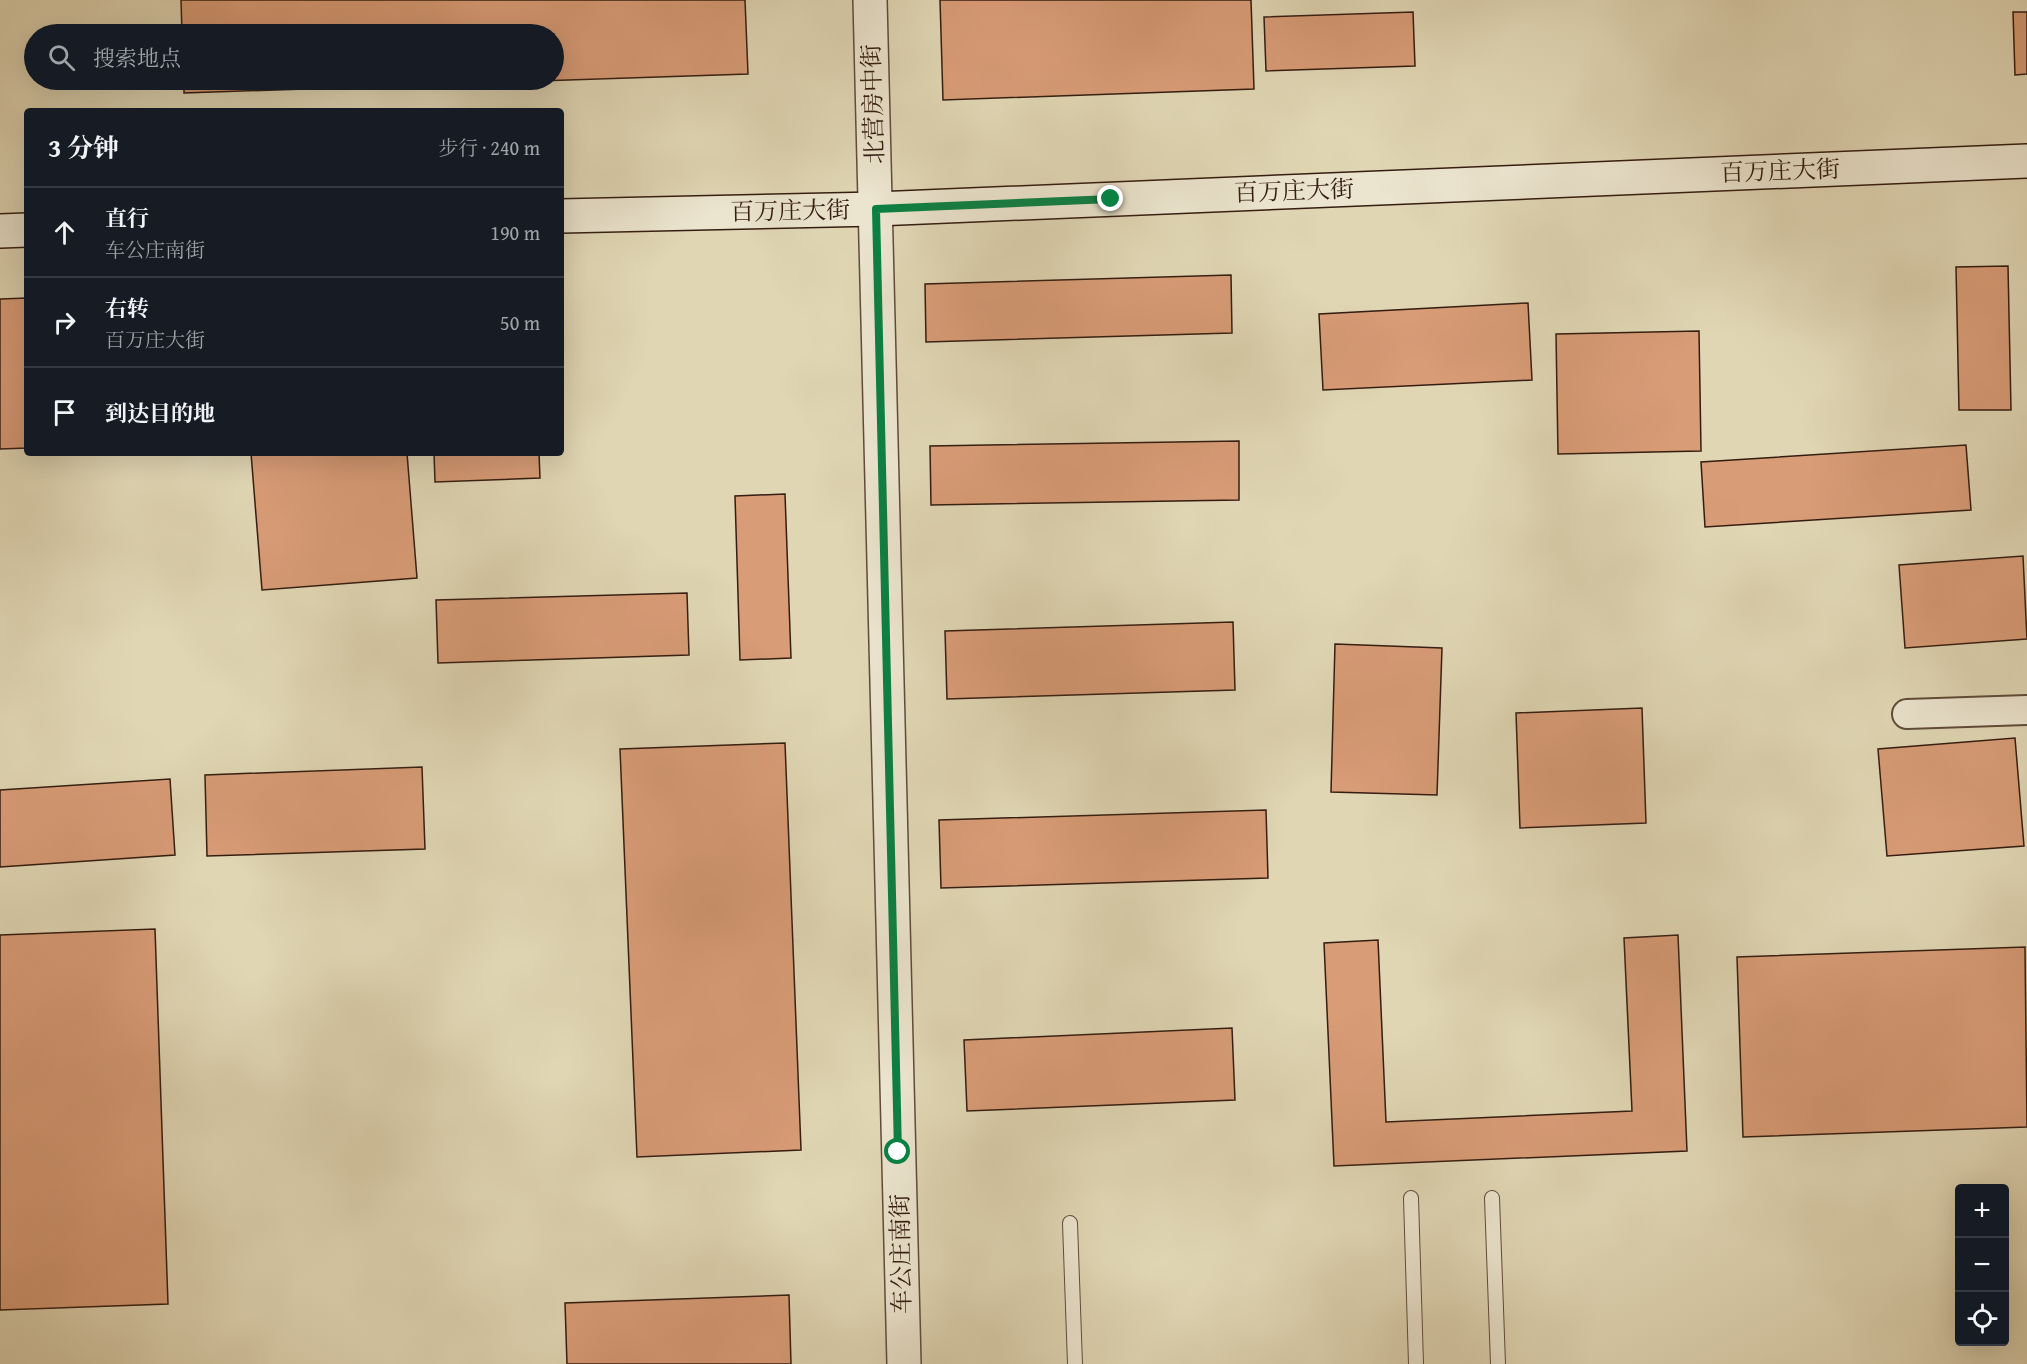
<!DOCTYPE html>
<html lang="zh">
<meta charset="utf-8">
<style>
body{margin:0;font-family:"Gentium Book Plus","Noto Serif SC",serif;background:#20242c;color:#f1f3f6}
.controls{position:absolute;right:18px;bottom:18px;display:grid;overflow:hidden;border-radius:6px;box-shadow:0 6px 24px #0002}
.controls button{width:54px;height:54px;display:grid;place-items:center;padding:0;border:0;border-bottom:2px solid #363941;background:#171b24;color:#f1f3f6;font:30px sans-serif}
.stop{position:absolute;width:18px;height:18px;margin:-14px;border:4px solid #0b8043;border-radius:50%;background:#fff}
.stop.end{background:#0b8043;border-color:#fff;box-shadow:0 2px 6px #0008}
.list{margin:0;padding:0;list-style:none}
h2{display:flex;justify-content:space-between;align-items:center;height:78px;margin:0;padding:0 24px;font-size:26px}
h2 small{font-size:20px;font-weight:400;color:#9ea1a6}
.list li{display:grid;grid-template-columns:39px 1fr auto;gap:18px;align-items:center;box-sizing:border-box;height:90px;padding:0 24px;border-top:2px solid #363941}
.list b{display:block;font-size:22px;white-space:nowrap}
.list p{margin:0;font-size:20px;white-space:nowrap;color:#9ea1a6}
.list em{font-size:20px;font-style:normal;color:#9ea1a6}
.icon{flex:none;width:33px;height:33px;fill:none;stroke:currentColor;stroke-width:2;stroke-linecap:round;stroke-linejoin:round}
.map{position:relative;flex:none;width:2027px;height:1364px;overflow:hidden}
.search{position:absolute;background:#171b24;box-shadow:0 6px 24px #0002;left:24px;top:24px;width:540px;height:66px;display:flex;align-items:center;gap:15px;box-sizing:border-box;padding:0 21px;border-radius:33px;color:#9ea1a6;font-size:22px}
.panel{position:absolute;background:#171b24;box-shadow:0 6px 24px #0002;left:24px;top:108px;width:540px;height:348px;border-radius:6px}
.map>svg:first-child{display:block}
</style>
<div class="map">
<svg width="2027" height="1364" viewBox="0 0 2027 1364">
<rect width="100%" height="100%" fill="#e0d6b4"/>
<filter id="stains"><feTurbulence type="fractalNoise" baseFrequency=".00333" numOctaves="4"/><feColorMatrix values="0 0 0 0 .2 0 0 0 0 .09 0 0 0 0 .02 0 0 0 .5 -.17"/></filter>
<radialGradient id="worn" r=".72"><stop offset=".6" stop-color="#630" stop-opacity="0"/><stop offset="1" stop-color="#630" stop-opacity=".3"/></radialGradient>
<g fill="#d89c77" stroke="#341d11" stroke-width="1.5">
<polygon points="181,0 745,0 748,74 184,93 184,80 554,80 554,34 182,34"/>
<polygon points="940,0 1251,0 1254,89 943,100"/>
<polygon points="1413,12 1415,66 1266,71 1264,17"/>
<polygon points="2013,12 2027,12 2027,74 2015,75"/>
<polygon points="2008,266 2011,410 1959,410 1956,267"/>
<polygon points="1231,275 1232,333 926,342 925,284"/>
<polygon points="27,298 27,448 0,449 0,299"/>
<polygon points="1528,303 1532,380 1323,390 1319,314"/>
<polygon points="1699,331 1701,451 1558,454 1556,334"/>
<polygon points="1239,441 1239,500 931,505 930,446"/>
<polygon points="1966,445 1971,510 1705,527 1701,462"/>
<polygon points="251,453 407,453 417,578 262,590"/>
<polygon points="434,453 539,453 540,478 435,482"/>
<polygon points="785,494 791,658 740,660 735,496"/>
<polygon points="2023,556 2027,639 1905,648 1899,565"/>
<polygon points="687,593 689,655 438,663 436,600"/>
<polygon points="1233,622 1235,690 947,699 945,631"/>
<polygon points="1335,644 1442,648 1437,795 1331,792"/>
<polygon points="1642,708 1646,823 1520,828 1516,713"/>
<polygon points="2015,738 2024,846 1887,856 1878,749"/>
<polygon points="785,743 801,1150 637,1157 620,749"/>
<polygon points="422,767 425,849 207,856 205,775"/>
<polygon points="170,779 175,855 0,867 0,790"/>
<polygon points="1266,810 1268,878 941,888 939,820"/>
<polygon points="155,929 168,1304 0,1310 0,935"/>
<polygon points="1678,935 1687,1151 1334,1166 1324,943 1378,940 1386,1122 1632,1111 1624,938"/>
<polygon points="2025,947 2027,1127 1743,1137 1737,957"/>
<polygon points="1232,1028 1235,1100 967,1111 964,1040"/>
<polygon points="789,1295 791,1364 567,1364 565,1303"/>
</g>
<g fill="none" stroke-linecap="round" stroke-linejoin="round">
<defs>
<g id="service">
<polyline points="1411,1198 1416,1364"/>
<polyline points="1492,1198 1498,1364"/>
<polyline points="1070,1223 1075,1364"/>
</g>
<polyline id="minor" points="1907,714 2027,710"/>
<polyline id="tertiary" points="870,0 904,1364"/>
<g id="secondary">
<polyline points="561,216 876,209 2027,161"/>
<polyline points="0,231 27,230"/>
</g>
</defs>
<use href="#service" stroke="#5f4b3a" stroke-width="16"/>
<use href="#minor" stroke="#5f4b3a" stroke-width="32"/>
<use href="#tertiary" stroke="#5f4b3a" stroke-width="36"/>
<use href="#secondary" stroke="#341d11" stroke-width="36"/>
<use href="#service" stroke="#ebe4ce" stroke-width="14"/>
<use href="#minor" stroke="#ebe4ce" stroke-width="28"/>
<use href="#tertiary" stroke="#ebe4ce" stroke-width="33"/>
<use href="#secondary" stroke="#ebe4ce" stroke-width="33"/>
</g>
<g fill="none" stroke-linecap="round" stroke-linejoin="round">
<polyline stroke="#0b8043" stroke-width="8" points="898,1152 876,209 1111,199"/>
</g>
<g text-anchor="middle" stroke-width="6" stroke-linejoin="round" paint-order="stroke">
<g font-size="24" fill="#341d11" stroke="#ebe4ce">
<text transform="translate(873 104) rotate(-92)" y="8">北营房中街</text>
<text transform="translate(1780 171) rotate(-2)" y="8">百万庄大街</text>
<text transform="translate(1294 191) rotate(-2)" y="8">百万庄大街</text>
<text transform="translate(790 211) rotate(-1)" y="8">百万庄大街</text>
<text transform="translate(901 1254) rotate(-91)" y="8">车公庄南街</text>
</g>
</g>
<rect width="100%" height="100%" filter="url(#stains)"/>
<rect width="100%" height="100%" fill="url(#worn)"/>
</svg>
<div class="controls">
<button>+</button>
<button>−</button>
<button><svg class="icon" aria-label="locate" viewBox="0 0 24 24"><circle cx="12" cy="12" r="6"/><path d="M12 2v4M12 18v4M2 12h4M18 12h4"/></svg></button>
</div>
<div class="stop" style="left:898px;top:1152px"></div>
<div class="stop end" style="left:1111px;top:199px"></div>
<div class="search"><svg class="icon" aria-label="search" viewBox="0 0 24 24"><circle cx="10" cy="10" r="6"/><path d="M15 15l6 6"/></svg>搜索地点</div>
<section class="panel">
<h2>3 分钟<small>步行 · 240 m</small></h2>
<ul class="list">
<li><svg class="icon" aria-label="ahead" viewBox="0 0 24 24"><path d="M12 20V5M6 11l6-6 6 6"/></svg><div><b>直行</b><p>车公庄南街</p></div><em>190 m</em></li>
<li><svg class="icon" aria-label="right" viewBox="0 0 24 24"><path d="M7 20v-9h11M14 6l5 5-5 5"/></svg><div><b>右转</b><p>百万庄大街</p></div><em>50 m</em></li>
<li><svg class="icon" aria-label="arrive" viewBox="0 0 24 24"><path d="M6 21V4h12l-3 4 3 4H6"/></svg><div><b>到达目的地</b></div></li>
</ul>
</section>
</div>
